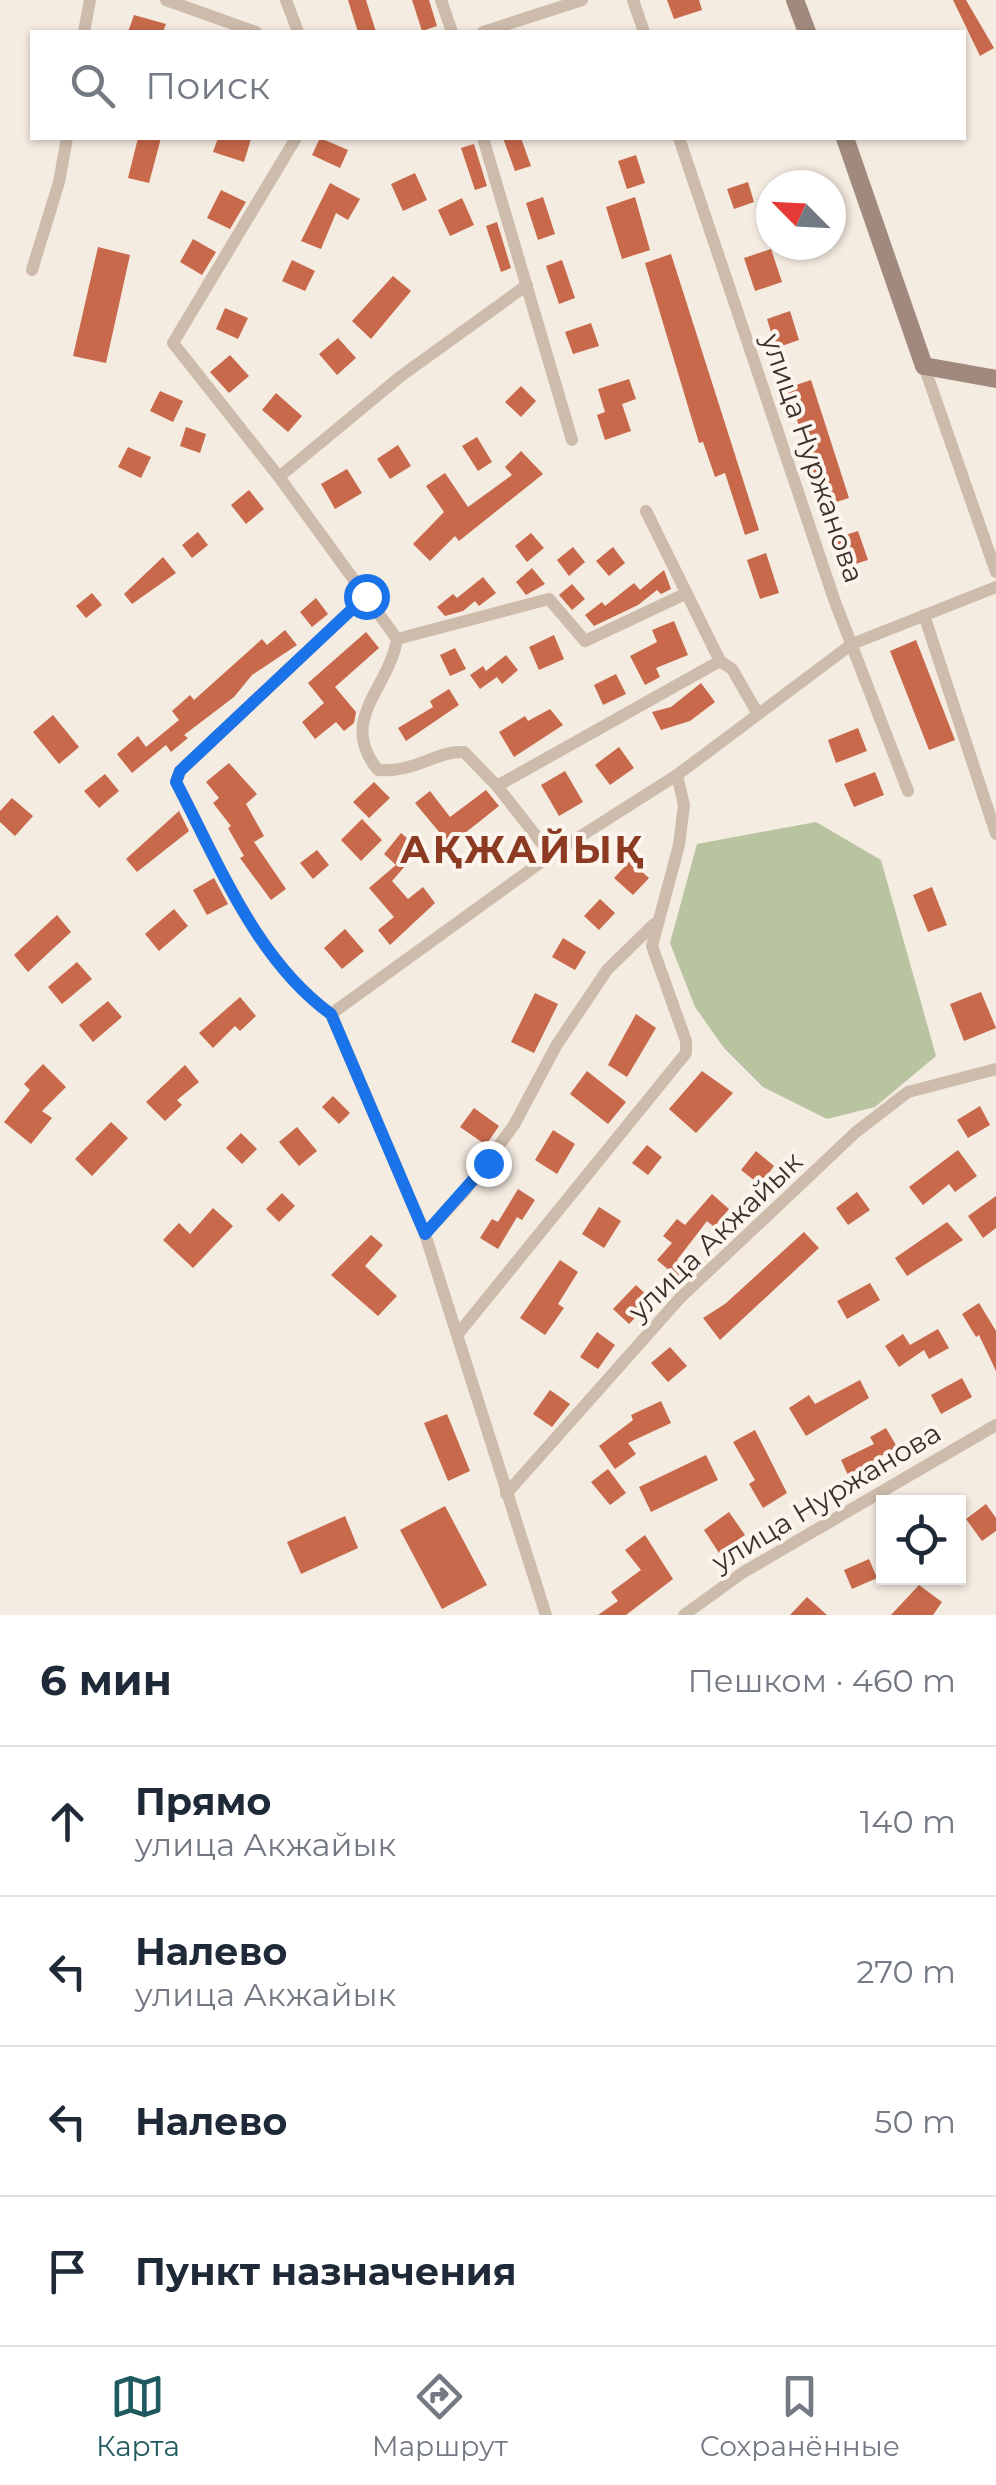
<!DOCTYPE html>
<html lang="ru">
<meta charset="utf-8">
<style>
body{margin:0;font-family:Montserrat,sans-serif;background:#f6f6f7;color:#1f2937}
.controls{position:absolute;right:30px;bottom:30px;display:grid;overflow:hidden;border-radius:0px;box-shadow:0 2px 8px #0004}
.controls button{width:90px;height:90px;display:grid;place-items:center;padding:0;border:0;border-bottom:2px solid #e0e1e3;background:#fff;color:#1f2937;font:50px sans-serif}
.compass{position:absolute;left:756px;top:170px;width:90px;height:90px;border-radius:50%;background:#fff;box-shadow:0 2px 8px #0004;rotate:294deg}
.stop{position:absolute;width:30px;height:30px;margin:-22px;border:8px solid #1a73e8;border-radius:50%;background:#fff}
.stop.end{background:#1a73e8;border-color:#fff;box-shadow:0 2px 10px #0008}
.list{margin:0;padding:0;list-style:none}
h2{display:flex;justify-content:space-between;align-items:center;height:130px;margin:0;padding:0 40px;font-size:42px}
h2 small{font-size:32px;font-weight:400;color:#747a83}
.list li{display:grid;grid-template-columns:65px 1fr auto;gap:30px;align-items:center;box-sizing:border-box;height:150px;padding:0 40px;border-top:2px solid #e0e1e3}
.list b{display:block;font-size:38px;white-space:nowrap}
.list p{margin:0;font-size:32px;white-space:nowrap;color:#747a83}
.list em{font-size:32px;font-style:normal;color:#747a83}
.icon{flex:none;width:55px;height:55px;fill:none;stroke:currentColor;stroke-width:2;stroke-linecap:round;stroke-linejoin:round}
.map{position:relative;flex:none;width:996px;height:1615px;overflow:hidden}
.search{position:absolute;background:#fff;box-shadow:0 2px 8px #0004;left:30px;right:30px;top:30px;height:110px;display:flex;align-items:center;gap:25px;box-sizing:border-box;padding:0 35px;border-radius:0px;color:#747a83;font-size:38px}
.sheet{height:730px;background:#fff}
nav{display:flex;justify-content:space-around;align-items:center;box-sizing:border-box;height:140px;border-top:2px solid #e0e1e3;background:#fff;font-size:28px;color:#747a83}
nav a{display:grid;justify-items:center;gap:5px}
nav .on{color:#1f5a5e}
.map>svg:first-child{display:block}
</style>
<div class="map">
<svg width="996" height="1615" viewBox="0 0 996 1615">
<rect width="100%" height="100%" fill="#f4ebe1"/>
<polygon fill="#b8c4a0" points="816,822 881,860 936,1056 875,1107 827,1119 763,1087 724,1048 695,1007 670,943 697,844"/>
<g fill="#c8694b">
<polygon points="348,0 366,0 376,32 358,32"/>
<polygon points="412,0 429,0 437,26 422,31"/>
<polygon points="667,0 699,0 702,10 674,19"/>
<polygon points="953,0 966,0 994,48 980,56"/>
<polygon points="134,15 166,24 163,32 128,32"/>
<polygon points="138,138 161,138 149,183 128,178"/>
<polygon points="218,138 251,139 244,162 213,152"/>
<polygon points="320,138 348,150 340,168 312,155"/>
<polygon points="503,138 521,138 531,166 515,171"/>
<polygon points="474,144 487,186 475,190 461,148"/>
<polygon points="636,155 645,183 627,189 618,161"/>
<polygon points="415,173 427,200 403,211 391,184"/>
<polygon points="748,182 754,202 734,209 727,189"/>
<polygon points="330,183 360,199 348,220 336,213 321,249 301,241"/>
<polygon points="221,190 246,202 230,229 207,218"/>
<polygon points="543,197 555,234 538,240 526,203"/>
<polygon points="635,197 650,250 622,259 606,207"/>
<polygon points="462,198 474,225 450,236 438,210"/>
<polygon points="497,222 511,268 501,272 486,226"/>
<polygon points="193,239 216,252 202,275 180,262"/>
<polygon points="98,247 130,255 106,363 73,356"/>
<polygon points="771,249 782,282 755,291 744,258"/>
<polygon points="671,254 759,530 745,535 725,473 715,477 703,442 699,443 645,263"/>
<polygon points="292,260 315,271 305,291 282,281"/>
<polygon points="562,260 575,298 559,304 546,266"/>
<polygon points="393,276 411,291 371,339 352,321"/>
<polygon points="225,308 248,318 238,339 216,329"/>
<polygon points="790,311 799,340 776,348 767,319"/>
<polygon points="591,323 599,346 573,354 565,332"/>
<polygon points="338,338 356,358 337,375 319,354"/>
<polygon points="230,355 249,376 229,393 210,372"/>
<polygon points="629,379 636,399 622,404 631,431 605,440 597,415 605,412 598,389"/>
<polygon points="811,380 849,498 824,506 787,388"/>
<polygon points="521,386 536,401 521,417 505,402"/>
<polygon points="160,391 183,401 173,422 150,411"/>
<polygon points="276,393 302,416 288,432 262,410"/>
<polygon points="186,427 206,434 200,453 180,446"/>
<polygon points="477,437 492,462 478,471 462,446"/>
<polygon points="398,445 411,466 390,479 377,459"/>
<polygon points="128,447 151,457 141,478 118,467"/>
<polygon points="521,451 543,474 459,541 455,536 430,561 413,544 444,512 426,486 445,473 468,507 512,475 505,467"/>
<polygon points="347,469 362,493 335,509 321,484"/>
<polygon points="249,490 264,509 246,524 231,505"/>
<polygon points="858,531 868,560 842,568 833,539"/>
<polygon points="198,532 208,545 192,558 182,545"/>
<polygon points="531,533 544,548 527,562 515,546"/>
<polygon points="573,547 585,562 569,576 557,560"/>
<polygon points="613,547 625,563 609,576 596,561"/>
<polygon points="766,553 779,593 760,599 747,560"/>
<polygon points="163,557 176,573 132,604 124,594"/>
<polygon points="532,568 545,584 526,595 516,582"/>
<polygon points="664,570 671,589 661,594 657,590 638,605 594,626 585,615 602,602 605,606 634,583 640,590"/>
<polygon points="483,577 496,593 479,606 475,601 463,611 445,616 437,607 453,594 457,598"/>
<polygon points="572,584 585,599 572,610 559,595"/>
<polygon points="92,593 102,605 86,618 76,606"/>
<polygon points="316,598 328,614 312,627 300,612"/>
<polygon points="674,621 688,655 656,668 660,677 645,685 630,656 657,642 652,630"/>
<polygon points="285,630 297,645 252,675 234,697 184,735 188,738 171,752 166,745 132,773 117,754 138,736 146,747 179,720 172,711 190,695 194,700 262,639 267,645"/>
<polygon points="366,632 379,648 335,687 356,712 354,723 344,731 336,722 315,739 302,722 324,703 308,683"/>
<polygon points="554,635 564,659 539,670 529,647"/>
<polygon points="916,640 955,740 929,750 890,651"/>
<polygon points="455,648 466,669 450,676 440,655"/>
<polygon points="506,655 518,670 502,684 497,677 480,689 470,675 483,666 486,671"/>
<polygon points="616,674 626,694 603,705 594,685"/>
<polygon points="701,683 715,702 690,721 661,730 652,712 671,707"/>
<polygon points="449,689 459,705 406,741 398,728 433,707 430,701"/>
<polygon points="550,709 563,725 514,757 499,732 525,716 528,721"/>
<polygon points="53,715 79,747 59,764 33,732"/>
<polygon points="858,728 867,751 836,763 828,740"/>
<polygon points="619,747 634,768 610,785 595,765"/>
<polygon points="229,763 257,794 246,804 264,836 254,842 286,889 271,900 240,858 244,856 228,828 231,826 213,803 219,798 206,782"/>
<polygon points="565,771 583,802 559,816 541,785"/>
<polygon points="875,772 884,795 854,807 844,784"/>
<polygon points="105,774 119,791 99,808 84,791"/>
<polygon points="374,782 390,798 369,818 353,802"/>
<polygon points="486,790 499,806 450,845 415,803 430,791 450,817"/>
<polygon points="12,798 33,816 15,836 0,822 0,811"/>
<polygon points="179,811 189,831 137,872 126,859"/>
<polygon points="362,819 382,840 361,861 341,840"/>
<polygon points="401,833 420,849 392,881 408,899 423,887 435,903 390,945 378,930 394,917 369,888 396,865 384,854"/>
<polygon points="317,850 329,865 313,879 300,863"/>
<polygon points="630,861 649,878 633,895 614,878"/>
<polygon points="214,878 228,904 207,915 193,890"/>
<polygon points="932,887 947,925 928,932 913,895"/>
<polygon points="600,899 615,913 599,930 584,916"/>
<polygon points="174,909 188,926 159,951 145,934"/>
<polygon points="57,915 71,932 28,972 14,955"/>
<polygon points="345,929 364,951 342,969 324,948"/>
<polygon points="563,938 586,952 575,970 552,957"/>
<polygon points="77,962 92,979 62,1004 48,987"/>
<polygon points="981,992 996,1028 964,1041 950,1004"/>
<polygon points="535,993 558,1004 534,1053 511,1042"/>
<polygon points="240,997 256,1016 240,1031 235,1026 213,1048 199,1033"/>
<polygon points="108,1001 122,1017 93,1042 79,1025"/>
<polygon points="636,1014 656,1028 627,1077 608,1065"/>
<polygon points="43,1064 66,1087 42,1111 52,1118 31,1144 4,1122 30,1090 24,1084"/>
<polygon points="185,1065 199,1082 177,1100 182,1105 165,1121 146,1102"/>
<polygon points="587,1071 626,1102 608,1124 570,1094"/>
<polygon points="702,1071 733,1093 696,1133 669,1109"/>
<polygon points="333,1096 350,1113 339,1124 322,1107"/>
<polygon points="980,1106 990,1125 968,1138 957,1120"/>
<polygon points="474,1108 499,1126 486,1145 460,1127"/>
<polygon points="111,1122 128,1138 92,1176 75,1159"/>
<polygon points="297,1127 317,1151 299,1166 279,1142"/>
<polygon points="553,1130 575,1144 557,1174 535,1160"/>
<polygon points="241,1133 257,1149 242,1164 226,1148"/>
<polygon points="647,1145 662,1157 648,1175 632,1163"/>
<polygon points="958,1150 977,1176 955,1192 949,1184 923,1205 909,1187"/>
<polygon points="756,1151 774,1166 760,1185 741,1170"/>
<polygon points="518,1189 535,1200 522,1220 517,1217 498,1249 480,1238 492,1219 498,1222"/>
<polygon points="857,1192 870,1210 848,1225 836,1208"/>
<polygon points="282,1193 295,1206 279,1222 266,1209"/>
<polygon points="712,1194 729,1209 714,1227 707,1221 677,1260 686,1267 677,1277 657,1260 672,1243 663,1236 677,1219 685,1225"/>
<polygon points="996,1196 996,1228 983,1238 968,1216"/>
<polygon points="599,1207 621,1221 604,1248 582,1234"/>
<polygon points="213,1208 233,1226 193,1268 163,1240 179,1223 190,1234"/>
<polygon points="947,1222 963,1240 907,1276 895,1258"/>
<polygon points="804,1232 819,1248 720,1340 703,1318 725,1304"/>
<polygon points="371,1235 383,1245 365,1266 397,1296 378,1316 331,1275"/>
<polygon points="560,1260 578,1272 558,1304 564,1308 545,1335 520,1318"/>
<polygon points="870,1283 880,1300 847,1319 837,1301"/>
<polygon points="636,1285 652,1300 629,1324 613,1309"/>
<polygon points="979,1303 996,1331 996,1371 979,1335 976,1337 962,1314"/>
<polygon points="938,1329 949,1348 929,1359 924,1350 899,1367 885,1346 903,1334 910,1345"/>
<polygon points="597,1332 615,1345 598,1369 580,1357"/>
<polygon points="670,1347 687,1366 668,1382 651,1363"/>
<polygon points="962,1378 972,1397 941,1414 931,1395"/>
<polygon points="860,1380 869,1398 806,1436 789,1408 809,1395 815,1404"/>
<polygon points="550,1390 570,1404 552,1427 533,1414"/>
<polygon points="661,1401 671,1423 628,1443 636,1454 615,1469 599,1446 633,1420 631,1415"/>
<polygon points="447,1414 470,1471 448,1481 424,1423"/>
<polygon points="886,1428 897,1447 848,1475 841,1460 874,1444 870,1437"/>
<polygon points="755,1430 787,1493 763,1508 749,1484 755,1480 733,1442"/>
<polygon points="706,1455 718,1480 651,1512 639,1487"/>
<polygon points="608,1469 626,1493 610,1505 591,1482"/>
<polygon points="986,1504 996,1518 996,1531 982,1541 966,1519"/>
<polygon points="445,1506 487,1585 442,1609 400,1530"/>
<polygon points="729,1512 745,1535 719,1553 704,1530"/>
<polygon points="345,1516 358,1548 301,1574 287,1542"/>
<polygon points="645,1535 673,1579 626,1615 598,1615 618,1601 611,1592 641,1570 625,1550"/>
<polygon points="869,1559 877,1578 852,1589 844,1570"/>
<polygon points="919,1585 942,1602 933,1615 891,1615"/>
<polygon points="807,1597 827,1615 790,1615"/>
</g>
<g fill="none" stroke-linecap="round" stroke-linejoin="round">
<g stroke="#cdbbac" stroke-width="12">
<polyline points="166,0 256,32"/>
<polyline points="286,0 298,32"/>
<polyline points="441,0 452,32"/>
<polyline points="633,0 644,32"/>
<polyline points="84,32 90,0"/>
<polyline points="483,32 582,0"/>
<path d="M 296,138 L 173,343 L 279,477 L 397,639 C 389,689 337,720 378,770 C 416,773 438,750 464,752 L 497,786"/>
<polyline points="483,138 572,440"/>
<polyline points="679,138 835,602 908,791"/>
<polyline points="32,270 59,182 67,138"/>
<polyline points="924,366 996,572"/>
<polyline points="279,477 401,376 527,285"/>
<polyline points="646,511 720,661 732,669 758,714"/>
<polyline points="924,615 996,834"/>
<polyline points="397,639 549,599 585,641 685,594"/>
<polyline points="551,855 497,786 720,661"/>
<path d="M 331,1014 C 256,960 218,862 176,782 L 180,771 L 366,596"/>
<polyline points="425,1234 465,1191 514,1125 556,1046 607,970 654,924"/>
<polyline points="458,1334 686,1053 686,1041 652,946 679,845 684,805 677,775"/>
<polyline points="506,1494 680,1298 856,1132 908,1092 996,1069"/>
<polyline points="546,1615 425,1234 331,1014 551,855 677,775 852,644 996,587"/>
<polyline points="684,1615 742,1573 996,1425"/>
</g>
<g stroke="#a18a7d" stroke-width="18">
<polyline points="795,0 807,32"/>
<polyline points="845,138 924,366 996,379"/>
</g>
</g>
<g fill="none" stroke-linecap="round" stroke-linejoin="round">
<path stroke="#1a73e8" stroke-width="12" d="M 366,596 L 180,771 L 176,782 C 218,862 256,960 331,1014 L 425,1234 L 488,1163"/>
</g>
<g text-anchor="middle" stroke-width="8" stroke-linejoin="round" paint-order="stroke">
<g font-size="28" fill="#3b302b" stroke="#fbf5ee">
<text transform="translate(813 458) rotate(71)" y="10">улица Нуржанова</text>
<text transform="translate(715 1236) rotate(-44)" y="10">улица Акжайык</text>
<text transform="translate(826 1497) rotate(-31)" y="10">улица Нуржанова</text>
</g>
<g font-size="38" font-weight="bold" letter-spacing="2.5" fill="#8c3b22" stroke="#fbf5ee">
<text x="523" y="863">АҚЖАЙЫҚ</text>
</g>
</g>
</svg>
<div class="controls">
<button><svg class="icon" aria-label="locate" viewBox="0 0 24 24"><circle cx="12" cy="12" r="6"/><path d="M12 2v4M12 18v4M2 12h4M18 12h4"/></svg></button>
</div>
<svg class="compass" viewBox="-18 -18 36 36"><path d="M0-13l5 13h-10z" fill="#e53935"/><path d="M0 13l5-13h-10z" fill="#747a83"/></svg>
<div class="stop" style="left:366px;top:596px"></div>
<div class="stop end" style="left:488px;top:1163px"></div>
<div class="search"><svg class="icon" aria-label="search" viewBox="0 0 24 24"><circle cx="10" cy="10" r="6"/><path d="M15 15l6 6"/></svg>Поиск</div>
</div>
<section class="sheet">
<h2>6 мин<small>Пешком · 460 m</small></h2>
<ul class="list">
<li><svg class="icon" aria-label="ahead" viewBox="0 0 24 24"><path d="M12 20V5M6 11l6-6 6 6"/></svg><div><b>Прямо</b><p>улица Акжайык</p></div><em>140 m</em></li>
<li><svg class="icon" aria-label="left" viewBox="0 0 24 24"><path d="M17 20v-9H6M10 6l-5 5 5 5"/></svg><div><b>Налево</b><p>улица Акжайык</p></div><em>270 m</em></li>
<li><svg class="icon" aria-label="left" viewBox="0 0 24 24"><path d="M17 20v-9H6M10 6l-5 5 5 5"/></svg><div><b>Налево</b></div><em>50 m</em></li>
<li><svg class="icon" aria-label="arrive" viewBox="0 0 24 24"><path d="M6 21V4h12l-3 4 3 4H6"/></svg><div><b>Пункт назначения</b></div></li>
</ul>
</section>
<nav>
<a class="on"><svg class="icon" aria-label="map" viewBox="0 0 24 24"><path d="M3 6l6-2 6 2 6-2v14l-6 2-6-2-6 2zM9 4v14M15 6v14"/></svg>Карта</a>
<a><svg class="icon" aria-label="directions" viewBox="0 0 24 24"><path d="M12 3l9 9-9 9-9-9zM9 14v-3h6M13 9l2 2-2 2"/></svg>Маршрут</a>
<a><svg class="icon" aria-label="saved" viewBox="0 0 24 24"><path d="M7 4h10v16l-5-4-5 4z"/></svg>Сохранённые</a>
</nav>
